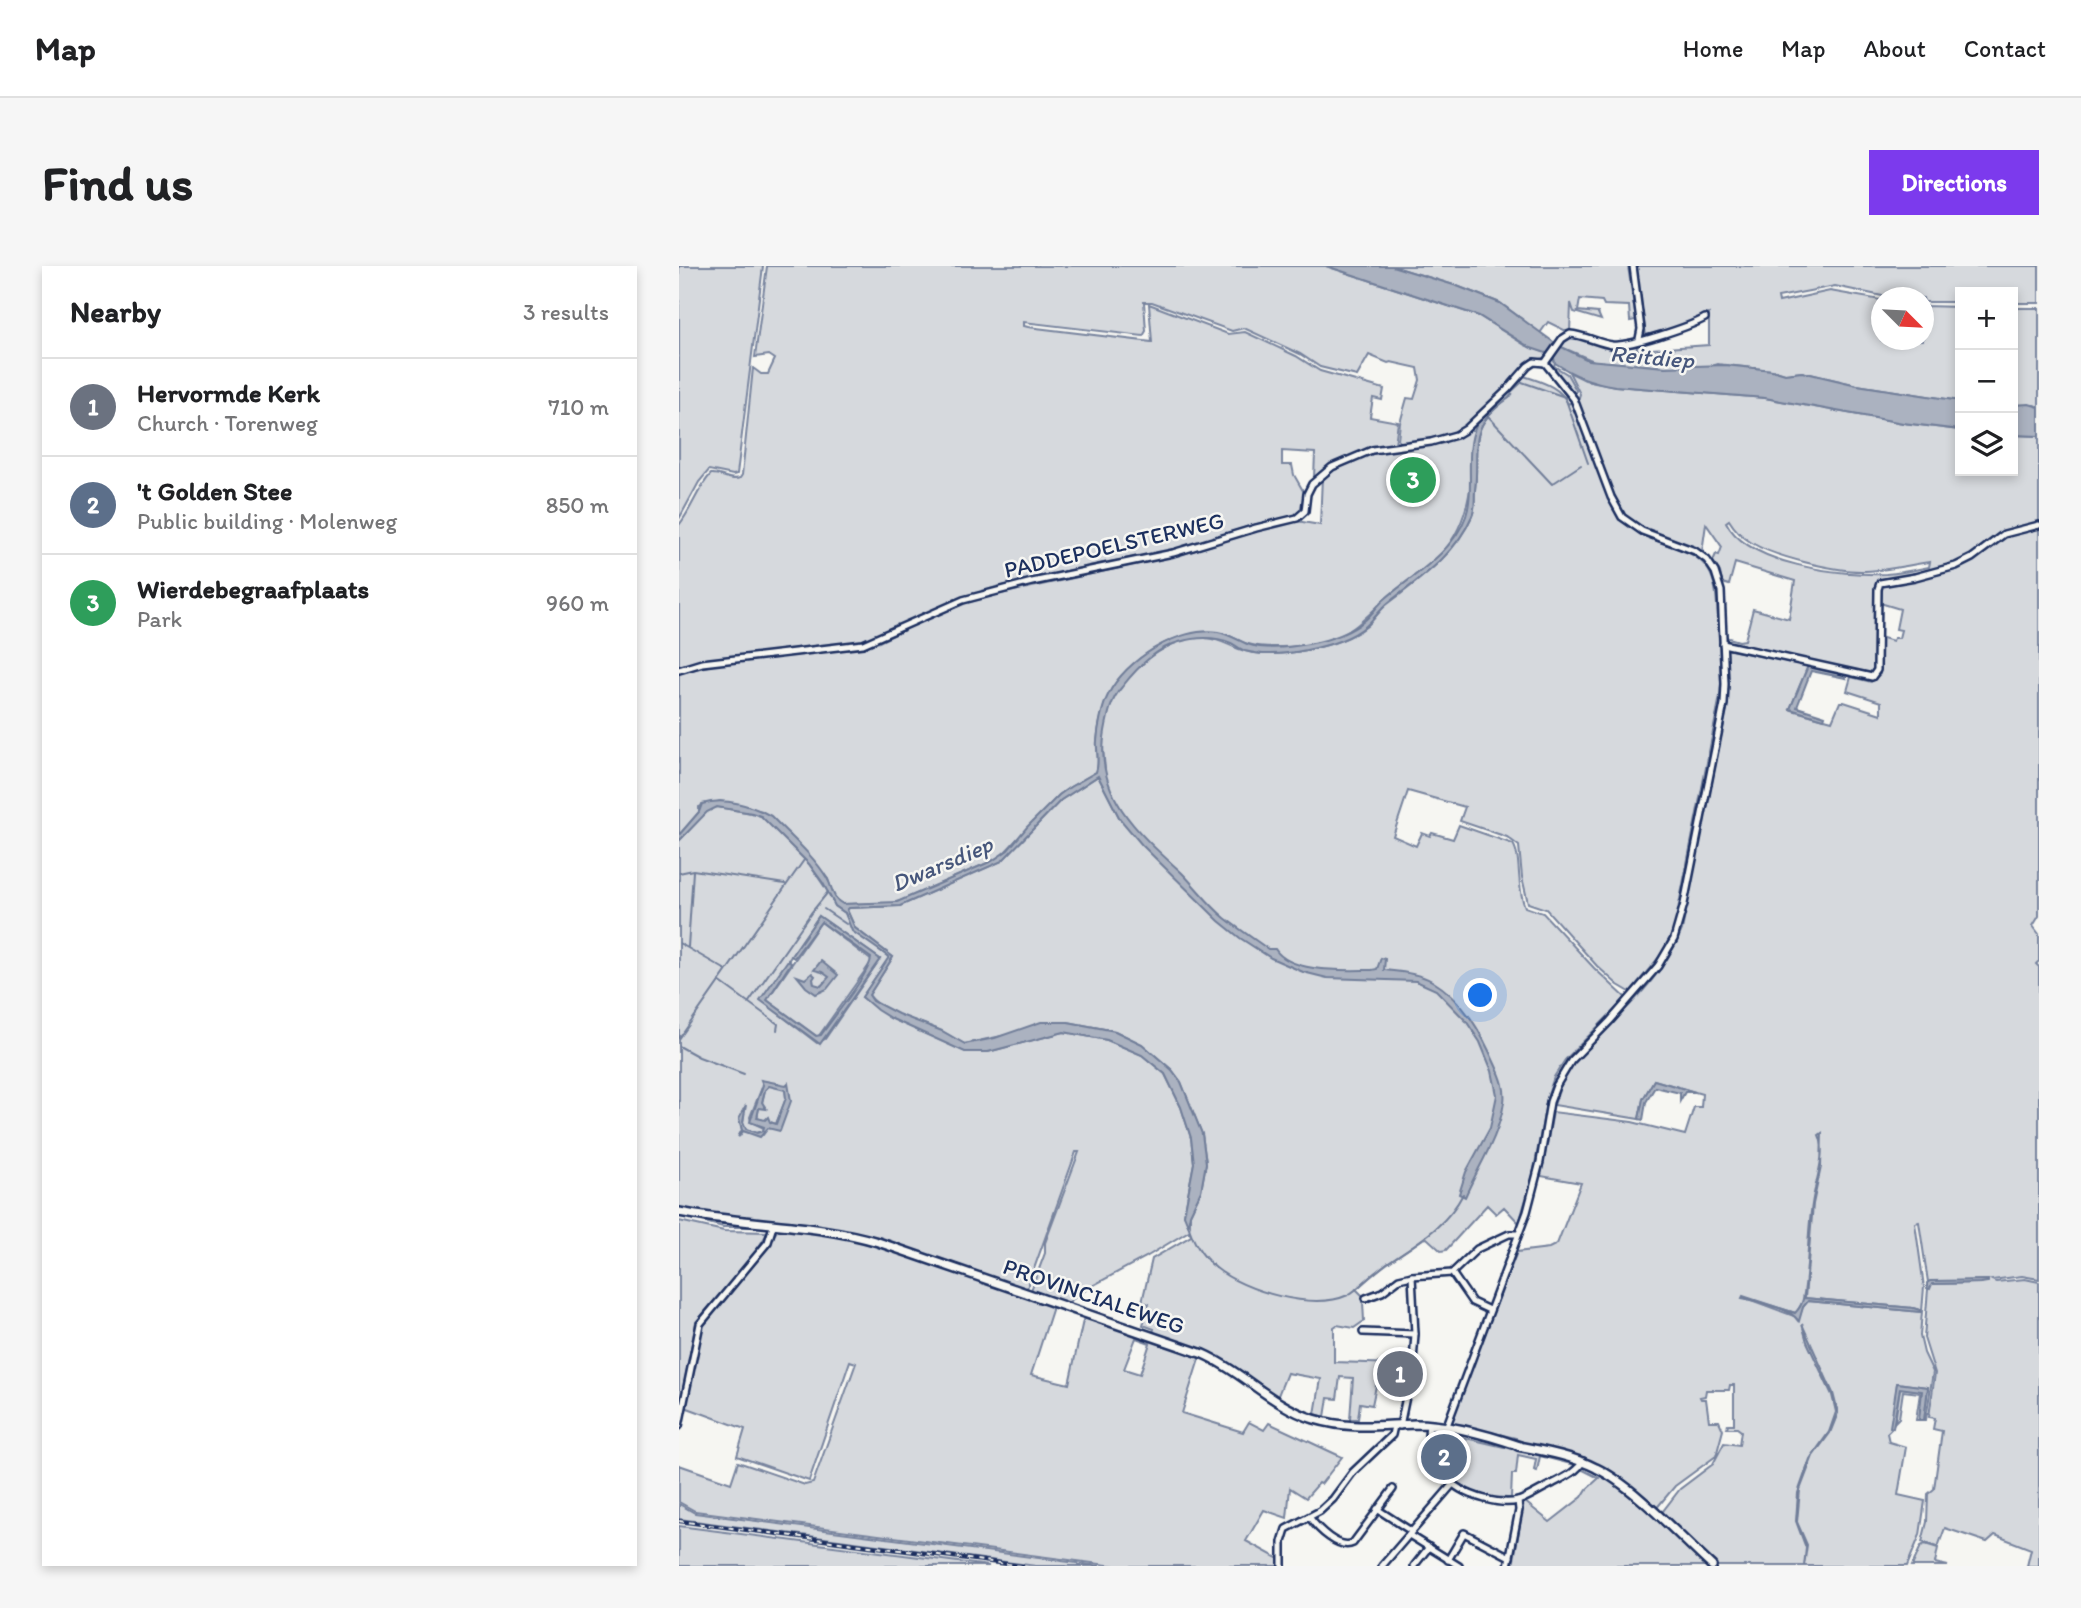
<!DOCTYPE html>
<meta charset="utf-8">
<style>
body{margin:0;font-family:Itim,sans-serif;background:#f6f6f6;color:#202124}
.controls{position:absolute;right:21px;top:21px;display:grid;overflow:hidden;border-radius:0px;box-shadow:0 4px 10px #0003}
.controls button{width:63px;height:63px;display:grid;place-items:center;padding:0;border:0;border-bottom:2px solid #e0e0e0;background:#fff;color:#202124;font:35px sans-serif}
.compass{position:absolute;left:1192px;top:21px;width:63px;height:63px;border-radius:50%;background:#fff;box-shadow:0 4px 10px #0003;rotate:114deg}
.you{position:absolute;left:802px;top:730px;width:24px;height:24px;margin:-18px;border:5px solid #fff;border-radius:50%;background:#1a73e8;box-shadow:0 0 0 10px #1a73e833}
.badge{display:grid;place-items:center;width:46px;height:46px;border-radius:50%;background:#7c3aed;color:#fff;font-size:23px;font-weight:700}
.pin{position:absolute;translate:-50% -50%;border:4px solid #fff;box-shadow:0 2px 7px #0006}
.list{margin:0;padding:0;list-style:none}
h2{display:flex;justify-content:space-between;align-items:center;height:91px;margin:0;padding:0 28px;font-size:30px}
h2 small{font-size:23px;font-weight:400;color:#757577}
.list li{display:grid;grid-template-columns:46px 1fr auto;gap:21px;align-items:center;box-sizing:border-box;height:98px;padding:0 28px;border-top:2px solid #e0e0e0}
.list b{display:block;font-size:26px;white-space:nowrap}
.list p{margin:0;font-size:23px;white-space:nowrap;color:#757577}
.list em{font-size:23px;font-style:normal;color:#757577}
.icon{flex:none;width:38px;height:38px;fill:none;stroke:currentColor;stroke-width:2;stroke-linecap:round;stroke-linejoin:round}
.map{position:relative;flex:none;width:1360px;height:1300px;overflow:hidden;border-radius:0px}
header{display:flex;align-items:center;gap:42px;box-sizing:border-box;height:98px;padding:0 35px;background:#fff;border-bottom:2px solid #e0e0e0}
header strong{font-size:33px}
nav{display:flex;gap:38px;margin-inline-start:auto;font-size:24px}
.intro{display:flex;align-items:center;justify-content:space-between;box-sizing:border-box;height:168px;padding:0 42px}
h1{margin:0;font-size:49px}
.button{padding:18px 32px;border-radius:0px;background:#7c3aed;color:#fff;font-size:24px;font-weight:700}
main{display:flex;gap:42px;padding:0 42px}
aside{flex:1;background:#fff;border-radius:0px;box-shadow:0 4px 10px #0003}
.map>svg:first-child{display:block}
</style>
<header>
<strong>Map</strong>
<nav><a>Home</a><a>Map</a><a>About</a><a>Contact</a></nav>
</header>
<div class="intro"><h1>Find us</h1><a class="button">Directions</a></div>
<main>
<aside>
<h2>Nearby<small>3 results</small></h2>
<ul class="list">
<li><span class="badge" style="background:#6b7280">1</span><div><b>Hervormde Kerk</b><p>Church · Torenweg</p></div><em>710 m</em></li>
<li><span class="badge" style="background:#5c6f8a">2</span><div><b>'t Golden Stee</b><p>Public building · Molenweg</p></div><em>850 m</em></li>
<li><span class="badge" style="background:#2e9e5b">3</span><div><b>Wierdebegraafplaats</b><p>Park</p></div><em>960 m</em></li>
</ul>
</aside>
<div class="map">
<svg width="1360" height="1300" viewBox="0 0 1360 1300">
<rect width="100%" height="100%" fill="#f6f6f2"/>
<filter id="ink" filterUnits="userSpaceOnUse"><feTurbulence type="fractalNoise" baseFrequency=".0143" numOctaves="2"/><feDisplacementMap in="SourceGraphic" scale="14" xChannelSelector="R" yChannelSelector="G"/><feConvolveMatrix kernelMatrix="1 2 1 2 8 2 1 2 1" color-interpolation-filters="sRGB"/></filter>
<g filter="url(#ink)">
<g fill="#d6d9dd" stroke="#78849e" stroke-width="2" fill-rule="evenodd">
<polygon points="0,0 84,0 58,208 54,209 30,204 20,216 0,253"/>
<path d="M 88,0 L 647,0 L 800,50 L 846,79 L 870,88 C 862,96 851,95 842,103 C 821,123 799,159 771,170 C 756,175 738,176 723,178 L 719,174 L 721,157 L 728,132 L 735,133 L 741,114 L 739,102 L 712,96 L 709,97 L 690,89 L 678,110 L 641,101 L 621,88 L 565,62 L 553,65 L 473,36 L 465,36 L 467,65 L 464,70 L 345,56 L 345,60 L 349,61 L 473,76 L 470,38 L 549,68 L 566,66 L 617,90 L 641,105 L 705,123 L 703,134 L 694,132 L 691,151 L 719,156 L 716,178 C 687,183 657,191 635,212 L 636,187 L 603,185 L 603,199 L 613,199 L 615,209 L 627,230 L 623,245 L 614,250 L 578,258 L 486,286 L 419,298 L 314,322 L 271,337 L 182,376 L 48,391 L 0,402 L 0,259 C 13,243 18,223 32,208 C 42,207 51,216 61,212 L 63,209 L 74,102 L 82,108 L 89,108 L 96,93 L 90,89 L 76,91 Z"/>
<polygon points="713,0 949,0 957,54 951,55 950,40 925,39 923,35 901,33 899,45 919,47 922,54 895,46 892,37 891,67 869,56 861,67 821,37 778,20"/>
<polygon points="957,0 1360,0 1360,37 1334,37 1334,26 1281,26 1281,36 1245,36 1244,32 1208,31 1156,20 1099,31 1100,36 1151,25 1202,34 1202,74 1244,74 1245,40 1281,41 1281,135 1178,119 1123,106 1106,108 1093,104 1038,98 1029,101 986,101 915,95 880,80 891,71 936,81 958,79 958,84 1030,79 1030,48 994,64 967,70"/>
<polygon points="1334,42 1360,42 1360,141 1355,139 1334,139"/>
<polygon points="873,90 876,97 875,100 888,108 897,124 896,130 872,101 870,97"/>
<path d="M 890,106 L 906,114 L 936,120 L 1086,132 L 1224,157 L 1281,164 L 1281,205 L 1334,205 L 1334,169 L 1360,170 L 1360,258 L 1323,268 L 1296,290 L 1270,302 L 1202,315 L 1196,330 L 1196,406 L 1193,409 L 1047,378 L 1046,371 L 1060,375 L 1066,374 L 1074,343 L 1110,353 L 1116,315 L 1056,297 L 1050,319 L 1043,317 L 1041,306 L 1034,295 L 1037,288 L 1040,289 L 1043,281 L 1027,258 L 1023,286 L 965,263 L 942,246 L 898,137 L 901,128 ZM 1050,254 C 1056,264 1063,271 1073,277 C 1096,291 1155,305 1182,305 C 1206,305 1229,299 1251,296 L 1250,301 C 1236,304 1221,307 1207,308 C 1163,310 1068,299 1047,256 Z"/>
<path d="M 845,110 C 862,116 881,120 889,138 L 893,136 L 938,247 C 954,267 973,274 998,282 C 1037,295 1037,319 1039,355 C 1040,376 1041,396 1042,416 L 1041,430 L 995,664 L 981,690 L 951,726 L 939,719 L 918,700 L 867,643 L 849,637 L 843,611 L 840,580 L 828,571 L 781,555 L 786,541 L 729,525 L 714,570 L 737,580 L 743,567 L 751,570 L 753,567 L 774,573 L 780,559 L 834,578 C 843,592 837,621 846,641 L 864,647 L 915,702 L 947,732 L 886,794 L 875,811 L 868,832 L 854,909 L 840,957 L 825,941 L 817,948 L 808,939 L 767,984 L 762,985 L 748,972 L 744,973 L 708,997 L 677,1023 L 686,1032 L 684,1036 L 685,1055 L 675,1062 L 658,1059 L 655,1061 L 655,1096 L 720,1098 L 714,1118 L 698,1115 L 693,1139 L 681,1137 L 679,1153 L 671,1153 L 674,1112 L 661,1111 L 658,1133 L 649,1132 L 646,1151 L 636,1148 L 642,1113 L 608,1107 L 598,1132 L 546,1095 L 474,1067 L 475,1063 L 464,1059 L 470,1038 L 463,1036 L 473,993 L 512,970 L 510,965 L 467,991 L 411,1021 L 387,1038 L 351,1027 L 366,987 L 366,977 L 400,886 L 397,886 L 347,1025 L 198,973 L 0,944 L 0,575 L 28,545 L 38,541 L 73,547 L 82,550 L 130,598 L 152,630 L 156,640 L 166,647 L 172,661 L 208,690 L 210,692 L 183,731 L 211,752 L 287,786 L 309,786 L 385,766 L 428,774 L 463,789 L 486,808 L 502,841 L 512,872 L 515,897 L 505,949 L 511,958 L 511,948 L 522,925 L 527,897 L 523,868 L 502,816 L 493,804 L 463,778 L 436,765 L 389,756 L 285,778 C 277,774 269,768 260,764 C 238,754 205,749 190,729 L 214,691 L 176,662 L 168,644 L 170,642 L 221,640 L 323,595 L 382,534 L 419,510 L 441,553 L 425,516 C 428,506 424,492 424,480 C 424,465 428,447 434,433 C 447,404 493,369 526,372 C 543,373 551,381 566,385 C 598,394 662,381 688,360 C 696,353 701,343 710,337 C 742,312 776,289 793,250 C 797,241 795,234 796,224 C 801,180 786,162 830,132 L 833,128 L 831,127 ZM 140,650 L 201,693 L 146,773 L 138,777 L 82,734 ZM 84,819 L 107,819 C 112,836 108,849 98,863 L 89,862 L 84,869 L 64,865 L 60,871 L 63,864 L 60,852 L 66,841 L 64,856 L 67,863 L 78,867 L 84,865 L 85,862 L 72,856 L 71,851 Z"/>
<path d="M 804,150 L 798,158 C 793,205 795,257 758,292 C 745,304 730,314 716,325 C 693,343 678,366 649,375 C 629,380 589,384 569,378 C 561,376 553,370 545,368 C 502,362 465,383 438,415 C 426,431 420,455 418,475 C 417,485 421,496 417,506 L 391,521 L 380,529 L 324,588 L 313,595 L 221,635 L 213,637 L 164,638 L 154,630 L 149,613 L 83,545 L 41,535 L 20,541 L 20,546 L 0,569 L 0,407 L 46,396 L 183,381 L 200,376 L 272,341 L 312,330 L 500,289 L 595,260 L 618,255 L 641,259 L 643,211 C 680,184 722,183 766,177 L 766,174 Z"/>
<path d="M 1360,261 L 1360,650 L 1354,660 L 1360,668 L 1360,695 L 1357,698 L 1360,701 L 1360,1013 L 1343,1010 L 1313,1014 L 1317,1016 L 1346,1013 L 1360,1016 L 1360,1300 L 1348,1300 L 1352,1283 L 1316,1269 L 1308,1276 L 1266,1262 L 1259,1281 L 1243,1276 L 1248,1256 L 1249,1228 L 1255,1223 L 1263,1165 L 1254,1163 L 1256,1152 L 1250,1151 L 1256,1107 L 1245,1072 L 1249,1023 L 1253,1018 L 1302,1017 L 1309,1014 L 1249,1016 L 1240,956 L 1236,957 L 1245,1021 L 1241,1070 L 1245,1087 L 1254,1106 L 1247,1154 L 1245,1154 L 1249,1121 L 1218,1117 L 1213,1162 L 1208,1167 L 1210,1176 L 1227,1181 L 1219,1229 L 1246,1235 L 1241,1269 L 1228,1300 L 1037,1300 L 981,1249 L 1001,1223 L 1034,1198 L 1045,1177 L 1060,1179 L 1062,1165 L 1058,1162 L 1048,1162 L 1049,1158 L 1055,1158 L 1055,1119 L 1051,1119 L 1050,1124 L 1027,1124 L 1026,1130 L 1021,1131 L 1022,1133 L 1027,1133 L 1030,1155 L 1040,1155 L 1044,1164 L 1037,1190 L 996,1220 L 976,1244 L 943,1215 L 887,1188 L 837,1176 L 837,1172 L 771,1157 L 838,986 L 870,982 L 878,978 L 902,917 L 862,910 L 874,846 L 953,856 L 1006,869 L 1015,841 L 1022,841 L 1023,828 L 975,814 L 964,833 L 960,853 L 875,839 L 885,810 L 894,797 C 932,755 982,718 1003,664 L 1049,437 L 1047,383 L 1129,400 L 1111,443 L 1113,444 L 1153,455 L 1161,436 L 1165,436 L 1202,448 L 1202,436 L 1168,425 L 1172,411 L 1192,416 L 1201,408 L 1201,371 L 1214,375 L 1215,372 L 1220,372 L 1222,364 L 1217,363 L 1221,343 L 1201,337 L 1202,319 L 1261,308 L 1283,300 L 1324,270 ZM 1064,1031 L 1117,1047 L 1126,1032 L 1234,1042 L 1241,1044 L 1241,1046 L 1129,1035 L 1124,1041 L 1119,1055 L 1115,1050 Z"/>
<polygon points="142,656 193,695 139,771 88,734"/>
<polygon points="90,819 106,823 107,832 97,858 78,852 80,842 87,842 83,837 86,824"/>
<polygon points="0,949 91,961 44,961"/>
<polygon points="0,955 45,965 89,966 74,990 17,1056 0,1145"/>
<path d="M 100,962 L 171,971 L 372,1039 L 373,1044 L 352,1109 L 390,1118 L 405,1050 L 521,1090 L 503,1147 L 564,1166 L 570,1156 L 585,1164 L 590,1157 L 663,1191 L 642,1218 L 640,1217 L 627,1232 L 611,1222 L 608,1252 L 585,1244 L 567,1275 L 600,1293 L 600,1300 L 436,1300 L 16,1245 L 0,1236 L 0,1199 L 52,1217 L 59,1196 L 126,1219 L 134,1217 L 177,1097 L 171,1095 L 130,1215 L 58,1190 L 66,1163 L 6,1141 L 22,1062 L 26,1054 L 88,980 ZM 457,1072 L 471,1077 L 461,1108 L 445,1103 Z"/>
<polygon points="1221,1122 1243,1125 1240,1154 1237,1154 1241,1127 1224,1125 1220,1152 1216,1156"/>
<path d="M 752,1164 L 834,1183 L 836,1180 L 897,1195 L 896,1199 L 861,1190 L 858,1205 L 855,1204 L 857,1193 L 839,1189 L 837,1208 L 833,1208 L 832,1232 C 800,1233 765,1219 755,1186 C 753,1179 750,1172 752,1164 Z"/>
<polygon points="908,1200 942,1221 1030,1300 834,1300 845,1235 871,1256 903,1231 908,1223 920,1212 902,1203"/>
<polygon points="0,1238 16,1247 421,1300 357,1300 0,1253"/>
<polygon points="0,1260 310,1300 0,1300"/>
<polygon points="1246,1278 1259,1282 1256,1297 1269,1300 1233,1300 1242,1280"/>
</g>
<g fill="#abb2c0" stroke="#717e99" stroke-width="2" fill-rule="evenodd">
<path d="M 647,0 L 713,0 L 778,20 L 821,37 L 880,80 L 909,94 L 986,101 L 1046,99 L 1093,104 L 1106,108 L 1123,106 L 1178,119 L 1281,135 L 1281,164 L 1224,157 L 1086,132 L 936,120 C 912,116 896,110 876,97 L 875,92 L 870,88 L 852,82 L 800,50 Z"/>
<path d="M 830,126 L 833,128 L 830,132 C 786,162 801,181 796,224 C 795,234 797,241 793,250 C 776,290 741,312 709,337 C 701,344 695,353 687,360 C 662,381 597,394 566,385 C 561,383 556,379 552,377 C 535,370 517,371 500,376 C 477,382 457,403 443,421 C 432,433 429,449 426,465 C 414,528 460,568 502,606 C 517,621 530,639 546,652 C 560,663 575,673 589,683 L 596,683 C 612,708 667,704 693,704 L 698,703 L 702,692 L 706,693 L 705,704 C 721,706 739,707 753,715 C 785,734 802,766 817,800 C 822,811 827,823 825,836 C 820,871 800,899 786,931 L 780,928 L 787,906 L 811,862 L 818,829 L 813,805 L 801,776 L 787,755 L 757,724 L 737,715 L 648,712 L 624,706 L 592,692 L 561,672 L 540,655 L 463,579 L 441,553 L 419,510 L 382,534 L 323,595 L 221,640 L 170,642 L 168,644 L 176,662 L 214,691 L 190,729 L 194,735 L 219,748 L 263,765 L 286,778 L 316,772 L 362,756 L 389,756 L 436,765 L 463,778 L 493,804 L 502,816 L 523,868 L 527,897 L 522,925 L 511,948 L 509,959 L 505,949 L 515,897 L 512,872 L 502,841 L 486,808 L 463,789 L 428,774 L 385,766 L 309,786 L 286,786 L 211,752 L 198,744 L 183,731 L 210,691 L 173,665 L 166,647 L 156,640 L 144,617 L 130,598 L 82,550 L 73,547 L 38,541 L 28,546 L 0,575 L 0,569 L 20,546 L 23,538 C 45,531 72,539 92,550 C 111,570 134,589 148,612 C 154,622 153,633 164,638 L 218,636 L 313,595 L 329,584 L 348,561 L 380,529 L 391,521 L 417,506 C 421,496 417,485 418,475 C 419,461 423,441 429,429 C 446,394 500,360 539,366 C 549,368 559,374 568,378 C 598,388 661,376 685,355 C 693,349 698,339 707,332 C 735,308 774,287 787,250 C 796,223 785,185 797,160 C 804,146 818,136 830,126 Z"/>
<polygon points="1350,138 1360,141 1360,170 1334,169 1334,139"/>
<polygon points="1129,400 1165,408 1167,412 1132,405 1118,441 1146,450 1145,453 1111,443"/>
<path d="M 140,650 L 201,693 L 141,778 L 81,734 L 109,694 L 112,697 L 88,734 L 137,770 L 142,769 C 153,753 191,707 192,692 L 142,656 L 115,692 L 112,690 Z"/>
<polygon points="142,695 159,709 148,723 137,728 127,721 118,710 126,713 133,707 136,710 134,713 135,718 142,720 150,711 143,706 135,704"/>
<path d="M 82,814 L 107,819 L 109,817 L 112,835 L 101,865 L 89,862 L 81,871 L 64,865 L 59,871 L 63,864 L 60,852 L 67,839 L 64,856 L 67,863 L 78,867 L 84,865 L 85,861 L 71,856 L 84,819 ZM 90,820 L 106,824 L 107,832 L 97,858 L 91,856 L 89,851 L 86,854 L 78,852 L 80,842 L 87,843 L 83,836 L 86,824 Z"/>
<polygon points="975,814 1016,826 1006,826 1001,835 1001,827 976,821 967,836 964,854 960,853 964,833"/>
<path d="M 1143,867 L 1142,901 L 1134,938 L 1126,1032 L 1234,1042 L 1241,1044 L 1241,1046 L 1129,1035 L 1124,1041 L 1120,1055 C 1109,1041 1080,1036 1063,1032 L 1064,1030 L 1116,1047 C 1120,1043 1123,1038 1124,1033 C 1131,997 1127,958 1136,923 C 1139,907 1147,884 1140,869 Z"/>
<polygon points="1309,1014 1309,1016 1302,1017 1253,1018 1251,1023 1248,1022 1248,1017 1251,1015"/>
<polygon points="1123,1058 1154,1127 1159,1147 1151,1167 1134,1190 1121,1224 1118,1256 1128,1279 1125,1300 1127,1282 1117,1255 1119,1227 1131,1193 1150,1166 1157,1146 1153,1129 1128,1076"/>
<polygon points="1218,1117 1249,1121 1245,1154 1240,1154 1243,1125 1221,1122 1214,1162 1211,1161"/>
</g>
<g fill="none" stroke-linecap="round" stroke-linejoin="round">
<g stroke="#717e99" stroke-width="2">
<polyline points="831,127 843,116 886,131 909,197"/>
<polyline points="808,149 873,218 902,199"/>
<polyline points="0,607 14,604 106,618"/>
<polyline points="145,643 167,658"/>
<polyline points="0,677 47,704"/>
<polyline points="9,681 14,605"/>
<polyline points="40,715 99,758 98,764"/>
<polyline points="70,736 132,647 149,626"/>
<polyline points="0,773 125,594"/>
<polyline points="0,780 20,791 65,808"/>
<path d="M 509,958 C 513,974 523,991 537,1002 C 565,1025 634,1045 669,1029 C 679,1024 688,1012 698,1005 C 729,981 765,965 784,928"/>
</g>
<defs>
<g id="minor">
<polyline points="954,0 962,63 960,73"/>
<path d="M 866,97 L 883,73 L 891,68 C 905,69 919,77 933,79 C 950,81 1010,61 1026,52"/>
<polyline points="1044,378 1193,411 1198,404 1199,323 1201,317 1236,311 1277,300 1293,292 1325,268 1360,259"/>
<polyline points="0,404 23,397 184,378 284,334 353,316 494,287 577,262 618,252 626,245 628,228 633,218 653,201 693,184 752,176 777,169 787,163 828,124 849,100 855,96 866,97"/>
<polyline points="773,1007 793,1036 810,1044"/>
<polyline points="687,1032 703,1026 720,1013 733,1010"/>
<polyline points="684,1066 736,1068"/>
<path d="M 750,1159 C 744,1198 771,1224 806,1233 C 817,1236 828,1238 839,1235 C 851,1231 862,1223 873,1218 C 884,1212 898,1206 904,1195"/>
<polyline points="0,1160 21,1058 89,976 94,960"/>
<polyline points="721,1160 734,1096 736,1068 733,1010 773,1007 798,983 830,968 838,968"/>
<polyline points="767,1162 848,946 861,896 871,836 877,820 892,795 931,755 979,700 995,673 1005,638 1045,438 1046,418 1042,325 1036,306 1028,294 1016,285 963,265 943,251 932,231 895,133 866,97"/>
<polyline points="698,1243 732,1265"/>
<path d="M 631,1252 C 639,1263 660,1284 674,1277 L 714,1223"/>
<polyline points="730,1269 780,1300"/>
<polyline points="769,1294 785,1267 831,1291"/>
<polyline points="603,1300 603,1276 607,1263 641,1245 654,1233 674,1206 713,1169 715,1160"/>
<polyline points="703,1300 773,1219"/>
<polyline points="735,1300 750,1281"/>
<polyline points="829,1300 840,1244 839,1235"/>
</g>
<g id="major">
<path d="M 0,946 C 66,959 135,957 199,976 L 524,1088 C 563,1105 593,1140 635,1153 C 672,1164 699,1159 736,1158 C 771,1158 809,1169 841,1180"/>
<path d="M 839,1180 C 865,1185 894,1190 917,1202 C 955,1220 1001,1271 1033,1300"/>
</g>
</defs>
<use href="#minor" stroke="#1b2f5e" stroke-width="10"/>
<use href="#major" stroke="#1b2f5e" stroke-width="12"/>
<use href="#minor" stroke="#f6f6f2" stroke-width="5"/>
<use href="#major" stroke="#f6f6f2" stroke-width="7"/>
<defs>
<polyline id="rail" points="0,1255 343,1300"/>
</defs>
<use href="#rail" stroke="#1b2f5e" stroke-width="4.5"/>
<use href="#rail" stroke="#f6f6f2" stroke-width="2" stroke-dasharray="5" stroke-linecap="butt"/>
</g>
</g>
<g text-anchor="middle" stroke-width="5" stroke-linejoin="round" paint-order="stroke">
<g font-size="23" fill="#1b2f5e" stroke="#f6f6f2">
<text transform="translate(435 279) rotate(-13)" y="8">PADDEPOELSTERWEG</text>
<text transform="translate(415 1030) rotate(19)" y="8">PROVINCIALEWEG</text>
</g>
<g font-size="24" font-style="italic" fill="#46567b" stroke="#f6f6f2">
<text transform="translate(973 91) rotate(5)" y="8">Reitdiep</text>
<text transform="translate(263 598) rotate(-23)" y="8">Dwarsdiep</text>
</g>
</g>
</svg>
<div class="controls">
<button>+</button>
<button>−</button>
<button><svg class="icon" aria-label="layers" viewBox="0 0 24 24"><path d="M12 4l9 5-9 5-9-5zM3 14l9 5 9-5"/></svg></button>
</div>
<svg class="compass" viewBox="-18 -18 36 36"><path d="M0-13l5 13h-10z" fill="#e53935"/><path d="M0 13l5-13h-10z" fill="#757577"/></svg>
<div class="you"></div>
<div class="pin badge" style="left:721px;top:1108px;background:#6b7280">1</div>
<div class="pin badge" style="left:765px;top:1191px;background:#5c6f8a">2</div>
<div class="pin badge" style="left:734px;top:214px;background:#2e9e5b">3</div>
</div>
</main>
